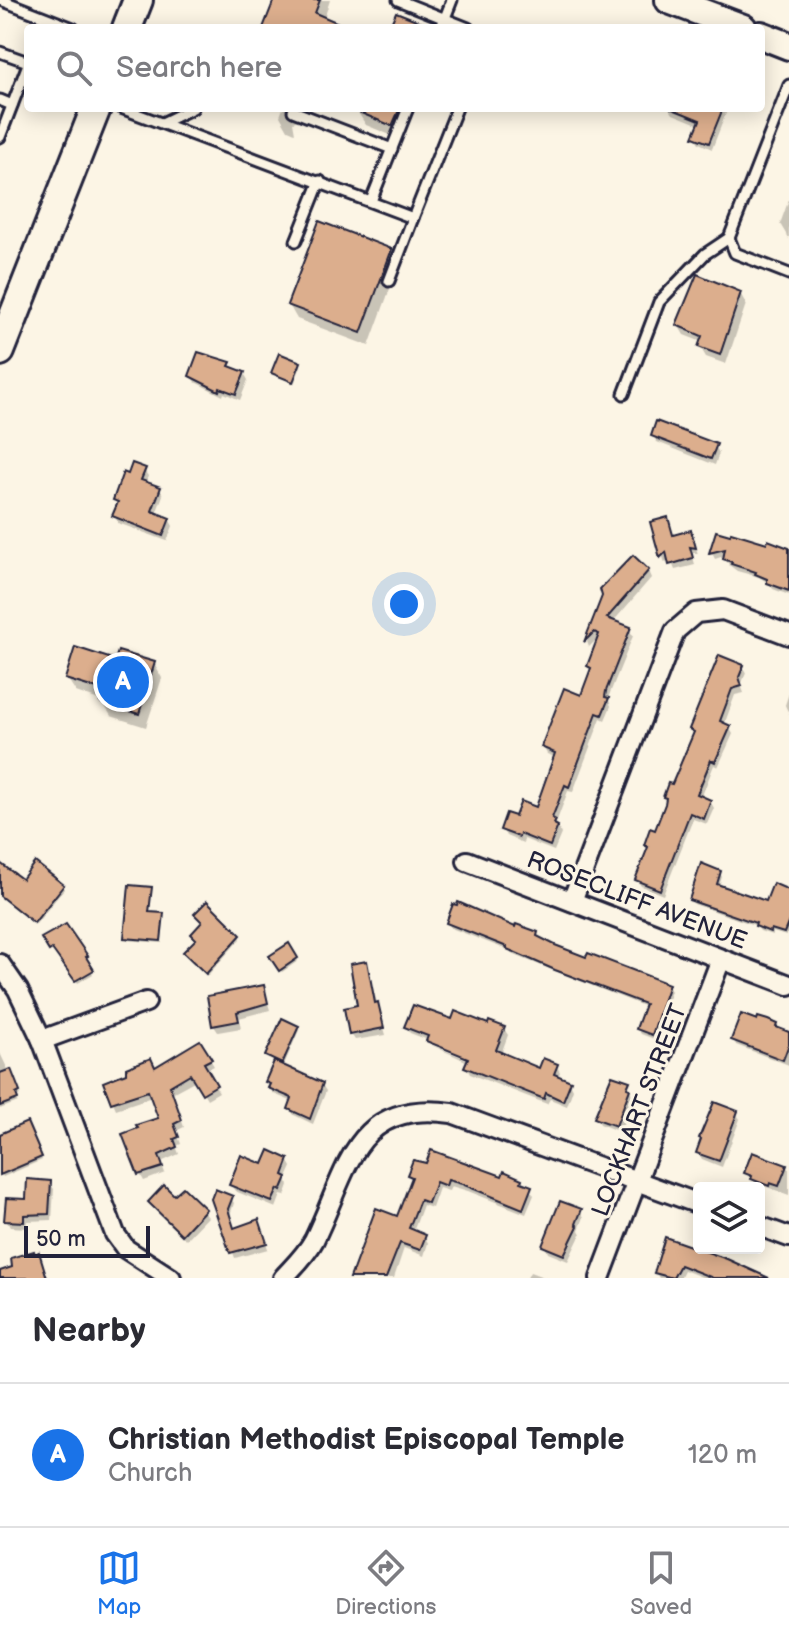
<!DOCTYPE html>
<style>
body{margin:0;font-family:"Balsamiq Sans",sans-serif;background:#f7f7f7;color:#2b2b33}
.controls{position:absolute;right:24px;bottom:24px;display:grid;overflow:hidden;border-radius:8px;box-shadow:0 4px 20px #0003}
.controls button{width:72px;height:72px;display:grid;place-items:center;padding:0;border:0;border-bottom:2px solid #e1e1e2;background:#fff;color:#2b2b33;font:40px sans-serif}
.scale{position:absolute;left:24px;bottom:20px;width:126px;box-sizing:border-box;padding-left:8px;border:4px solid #22223b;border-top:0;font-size:22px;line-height:28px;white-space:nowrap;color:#22223b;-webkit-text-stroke:6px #fcf5e5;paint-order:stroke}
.you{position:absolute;left:404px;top:604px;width:28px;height:28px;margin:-20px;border:6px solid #fff;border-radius:50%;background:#1a73e8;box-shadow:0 0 0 12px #1a73e833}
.badge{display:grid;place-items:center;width:52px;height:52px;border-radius:50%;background:#1a73e8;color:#fff;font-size:26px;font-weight:700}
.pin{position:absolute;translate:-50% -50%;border:4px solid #fff;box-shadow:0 2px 8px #0006}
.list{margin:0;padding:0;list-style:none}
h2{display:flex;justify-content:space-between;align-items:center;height:104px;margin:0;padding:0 32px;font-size:34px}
h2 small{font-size:26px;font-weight:400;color:#7c7c81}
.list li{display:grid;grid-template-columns:52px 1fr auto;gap:24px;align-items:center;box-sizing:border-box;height:144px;padding:0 32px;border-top:2px solid #e1e1e2}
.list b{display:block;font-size:30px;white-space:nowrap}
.list p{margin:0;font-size:26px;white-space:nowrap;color:#7c7c81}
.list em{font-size:26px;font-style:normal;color:#7c7c81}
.icon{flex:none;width:44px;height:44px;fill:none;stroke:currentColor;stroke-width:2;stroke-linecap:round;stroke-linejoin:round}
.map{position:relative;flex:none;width:789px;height:1278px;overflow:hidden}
.search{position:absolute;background:#fff;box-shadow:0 4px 20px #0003;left:24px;right:24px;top:24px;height:88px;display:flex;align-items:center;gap:20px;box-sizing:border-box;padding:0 28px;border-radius:8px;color:#7c7c81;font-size:30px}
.sheet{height:248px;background:#fff}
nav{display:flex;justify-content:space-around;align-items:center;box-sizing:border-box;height:112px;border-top:2px solid #e1e1e2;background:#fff;font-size:22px;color:#7c7c81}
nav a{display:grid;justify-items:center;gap:4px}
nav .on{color:#1a73e8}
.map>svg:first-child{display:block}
</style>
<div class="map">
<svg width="789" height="1278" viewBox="0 0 789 1278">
<rect width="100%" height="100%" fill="#fcf5e5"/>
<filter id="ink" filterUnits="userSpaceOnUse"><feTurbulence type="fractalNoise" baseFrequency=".0125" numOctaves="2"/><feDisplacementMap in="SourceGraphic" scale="16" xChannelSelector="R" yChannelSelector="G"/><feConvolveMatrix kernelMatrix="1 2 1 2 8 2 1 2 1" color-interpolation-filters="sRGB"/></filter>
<g filter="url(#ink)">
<g fill="#0003">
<polygon points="276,0 330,0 324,19 346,28 265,28"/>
<polygon points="283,108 302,108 305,113 303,118 293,122 295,133 288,130 280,116"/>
<polygon points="359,108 413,108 400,139 366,125 357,111"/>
<polygon points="669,108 728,108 712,149 699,143 695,137 700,125 673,114"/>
<polygon points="789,199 789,239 780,224"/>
<polygon points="391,250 399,264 369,346 297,319 289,305"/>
<polygon points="740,293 746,304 726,364 706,357 700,347 702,342 684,335 678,325"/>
<polygon points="300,363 301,366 294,384 273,373"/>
<polygon points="229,364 232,368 244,373 248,380 240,400 224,393 223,396 195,382 191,376"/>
<polygon points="653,436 715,446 719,453 715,465 657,442"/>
<polygon points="144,470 148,476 146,483 160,489 163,495 156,514 169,519 173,526 167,541 118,523 115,516 118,506 115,500"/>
<polygon points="667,519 674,537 693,539 698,554 692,552 695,565 675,570 670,558 665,563 652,524"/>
<polygon points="718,533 789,550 789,595 773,589 770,584 759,577 737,571 729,565 724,556 715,559 712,553"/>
<polygon points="648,571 651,578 612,623 629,629 633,636 608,698 611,706 605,720 601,718 573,792 568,791 556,823 561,834 554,851 524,839 523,843 506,836 502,829 516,819 537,810 555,757 547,754 543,747 582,698 592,671 589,666 601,635 589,647 587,642 604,596"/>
<polygon points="117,663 154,664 162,678 146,727 111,716 102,701 76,692 67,678"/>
<polygon points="743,667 746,673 741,685 744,693 735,695 724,725 729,727 733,734 718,767 714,765 701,798 710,801 714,808 707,824 693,819 663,895 641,886 637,880 649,850 646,845 656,833 695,736 691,729"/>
<polygon points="789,693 789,714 785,705"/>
<polygon points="0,865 23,881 63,886 64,889 36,924 9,903 0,889"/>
<polygon points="719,872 722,877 719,886 767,904 789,892 789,930 786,936 773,932 772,935 760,931 757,926 694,904 691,900"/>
<polygon points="151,889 150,914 163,915 164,918 162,943 127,940 126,937"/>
<polygon points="448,923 537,934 540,939 588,959 668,986 671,991 654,1039 641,1034 638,1029 646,1007 512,954 510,951 451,928"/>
<polygon points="240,936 241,938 208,975 187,955 198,940"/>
<polygon points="44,939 85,960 93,974 78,983"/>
<polygon points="288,946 298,961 282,972 272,957"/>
<polygon points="366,963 386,1035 355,1040 351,1034 359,1007"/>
<polygon points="263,987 270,1010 239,1018 241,1028 218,1032 214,1026"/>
<polygon points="453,1022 504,1029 508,1035 501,1054 540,1070 556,1065 560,1072 558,1078 570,1083 573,1089 567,1106 550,1099 547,1104 470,1074 466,1067 468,1062 431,1045 476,1063 478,1059 430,1040 430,1044 428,1040 410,1033 406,1027"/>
<polygon points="776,1025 778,1030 789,1033 789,1065 736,1045 734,1040"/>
<polygon points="298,1028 299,1030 283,1067 322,1085 326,1091 313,1124 294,1115 290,1109 293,1102 274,1094 268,1082 276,1062 267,1056"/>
<polygon points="200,1043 214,1066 206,1070 219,1092 207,1099 196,1080 172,1093 184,1127 176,1131 181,1144 176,1146 179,1154 161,1162 165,1173 144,1181 140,1174 160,1119 152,1097 116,1109 105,1083 155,1069"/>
<polygon points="0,1053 20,1095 16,1097 18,1102 0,1109"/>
<polygon points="628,1083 633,1098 620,1132 600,1124 597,1118"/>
<polygon points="736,1113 740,1119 722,1167 702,1159 698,1153"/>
<polygon points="26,1125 42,1160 3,1177 0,1171 0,1136"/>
<polygon points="753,1155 789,1169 789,1195 756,1183 749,1177 747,1173"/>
<polygon points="288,1160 292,1167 286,1180 289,1185 285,1196 281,1195 276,1208 235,1191 231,1185 264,1166"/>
<polygon points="409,1175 521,1180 534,1195 526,1214 468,1191 451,1186 449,1191 439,1188 432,1208 423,1205 413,1232 425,1237 428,1243 424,1256 404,1248 394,1278 352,1278 398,1219 413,1181"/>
<polygon points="50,1183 54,1189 52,1220 27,1221 26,1228 10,1227 6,1220"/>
<polygon points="183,1189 208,1217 186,1240 151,1202 174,1198"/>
<polygon points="231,1198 234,1203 230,1215 234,1230 261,1227 268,1249 235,1258 213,1199"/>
<polygon points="580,1211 584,1217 579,1230 581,1234 568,1261 548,1253 545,1246"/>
<polygon points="666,1240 766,1278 704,1278 684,1270 680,1278 659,1278 656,1273"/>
<polygon points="530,1272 546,1278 527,1278"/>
</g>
<g fill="#dcae8d" stroke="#22223b" stroke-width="2">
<polygon points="274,0 320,0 315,13 350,28 263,28"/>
<polygon points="396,12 434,27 434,28 389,28"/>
<polygon points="349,108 400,108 392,126"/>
<polygon points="670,108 723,108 709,143 693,137 700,120"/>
<polygon points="319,221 392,249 361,333 287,305"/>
<polygon points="697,274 741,292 720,355 698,347 702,336 676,325"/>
<polygon points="198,352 231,362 229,366 245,372 236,394 220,388 219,391 189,376"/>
<polygon points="279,353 301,362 293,382 271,373"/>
<polygon points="656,421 717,444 711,459 651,436"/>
<polygon points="132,463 146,468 141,480 161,487 152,511 170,518 163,536 112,516 118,502 113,500 123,472 128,474"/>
<polygon points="668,517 673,535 691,530 696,548 690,547 693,558 669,565 666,552 660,558 650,522"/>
<polygon points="716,531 730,535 731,532 767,543 768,540 789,548 789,591 767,583 767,579 755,574 756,572 731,564 732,562 723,559 725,549 709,553"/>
<polygon points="633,555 649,570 607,618 631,627 606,691 605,697 609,698 602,715 597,713 569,787 565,785 552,818 556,820 554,824 558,826 550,846 520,834 519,837 500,830 506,813 515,816 521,801 536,807 555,753 541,747 564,688 581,695 591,668 587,666 599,634 594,632 584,642 602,596 600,589"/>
<polygon points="75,647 115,660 118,651 155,662 139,714 100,702 104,691 65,679"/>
<polygon points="719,655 744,665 739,677 742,686 732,689 720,721 731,726 715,762 711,760 697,794 711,800 704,819 690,813 660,890 635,880 648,847 644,845 650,828 655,830 665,804 666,798 663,797 668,783 672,784 694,732 689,729"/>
<polygon points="35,862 64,885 34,923 0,896 0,863 22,879"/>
<polygon points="701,863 721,871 717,884 766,901 773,883 789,890 789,921 784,933 771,929 770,932 755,926 756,923 689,900"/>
<polygon points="129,885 152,887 149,912 164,913 161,941 124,938"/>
<polygon points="207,901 241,935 206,974 183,952 196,939 191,934 202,922 194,914"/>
<polygon points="458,902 515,927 516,924 538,932 537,936 555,945 586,957 588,953 669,984 652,1035 636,1029 645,1004 555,970 507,949 507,947 446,923 453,904 457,905"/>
<polygon points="66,924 88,956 86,957 94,970 75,981 52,949 49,951 41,938"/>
<polygon points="289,943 298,958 279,971 269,956"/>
<polygon points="367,961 375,1003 378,1002 384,1028 349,1035 344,1008 357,1005 350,964"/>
<polygon points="264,985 268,1003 237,1012 239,1021 212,1026 207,996"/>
<polygon points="413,1005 452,1019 455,1011 488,1024 489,1021 505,1027 496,1050 539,1068 543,1058 558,1064 554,1074 571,1081 563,1101 546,1093 544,1099 464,1067 468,1058 426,1041 428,1036 404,1027"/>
<polygon points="741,1014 757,1020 758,1017 768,1020 777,1024 776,1027 789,1032 789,1044 783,1060 731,1040"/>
<polygon points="282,1018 299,1026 282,1064 265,1056"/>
<polygon points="200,1040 212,1059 204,1063 217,1085 202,1094 190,1074 170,1086 182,1120 174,1124 179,1137 174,1139 177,1147 159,1155 163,1167 138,1175 122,1134 138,1128 136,1125 158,1118 148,1091 111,1103 103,1082 126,1073 126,1068 151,1058 155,1067"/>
<polygon points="274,1061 323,1083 310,1119 288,1109 292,1098 268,1088 270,1084 265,1082"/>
<polygon points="11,1069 20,1092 16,1094 18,1099 0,1106 0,1073"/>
<polygon points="612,1075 630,1081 627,1088 630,1089 616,1126 594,1118"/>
<polygon points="714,1102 738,1111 719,1161 696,1153 701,1139 699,1138"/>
<polygon points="27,1122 42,1157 0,1175 0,1134"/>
<polygon points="269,1150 289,1159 283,1175 287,1177 281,1191 278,1189 272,1202 229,1185 241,1155 263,1164"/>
<polygon points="431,1150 502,1176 504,1171 522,1179 521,1182 532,1186 523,1209 462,1184 448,1180 446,1186 436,1182 428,1203 420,1200 409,1228 426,1235 420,1250 400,1243 386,1278 350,1278 376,1208 397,1216 412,1177 407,1175 413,1160 426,1163"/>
<polygon points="752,1152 787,1165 779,1186 770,1183 769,1186 751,1179 752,1176 744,1173"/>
<polygon points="27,1179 51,1181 49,1214 24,1215 24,1222 4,1221 6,1198 26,1199"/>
<polygon points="164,1185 174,1195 183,1187 206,1209 182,1235 148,1202"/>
<polygon points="215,1189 233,1196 228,1209 234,1228 259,1219 267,1243 230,1253 211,1199"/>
<polygon points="560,1201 582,1209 576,1224 578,1226 564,1255 542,1246"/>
<polygon points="665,1237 727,1259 769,1278 713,1278 680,1265 673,1278 654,1273"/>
<polygon points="34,1251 35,1254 39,1252 47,1278 0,1278 0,1271 12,1267 11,1258"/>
</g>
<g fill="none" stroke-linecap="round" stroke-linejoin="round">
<defs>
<g id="service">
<polyline points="1,0 73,28"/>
<polyline points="398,0 468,28"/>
<polyline points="441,28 452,0"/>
<polyline points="0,52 28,62"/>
<polyline points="789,85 729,238 735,253 789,274"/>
<polyline points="0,100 12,105"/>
<polyline points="121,108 413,218 457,108"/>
<polyline points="293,111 392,149"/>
<polyline points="162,123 193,108"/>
<polyline points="0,137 28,64"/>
<polyline points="371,201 408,108"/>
<polyline points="296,241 320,181"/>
<polyline points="389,281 413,218"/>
<polyline points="624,394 659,302 705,254 729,238"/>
</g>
<g id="minor">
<polyline points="467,861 789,985"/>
<polyline points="572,901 675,631 696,613 723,610 789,635"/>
<polyline points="0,964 18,990 42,1040 115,1234 126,1249 171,1278"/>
<polyline points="42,1040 146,1002"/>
<polyline points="759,1226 789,1237"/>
<path d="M 283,1278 C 294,1266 306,1255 314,1240 C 348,1171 353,1099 452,1113 L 699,1204"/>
<polyline points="600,1278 721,959"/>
</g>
<g id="secondary">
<polyline points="669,0 743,28"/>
<polyline points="761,35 789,46"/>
</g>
<g id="primary">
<polyline points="127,28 138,0"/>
<polyline points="0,351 96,108"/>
</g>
</defs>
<use href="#service" stroke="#22223b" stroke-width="15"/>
<use href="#minor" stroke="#22223b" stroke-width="24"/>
<use href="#secondary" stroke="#22223b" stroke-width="32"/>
<use href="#primary" stroke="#22223b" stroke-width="34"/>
<use href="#service" stroke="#fcf5e5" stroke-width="9"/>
<use href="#minor" stroke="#fcf5e5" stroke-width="18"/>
<use href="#secondary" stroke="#fcf5e5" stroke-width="26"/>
<use href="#primary" stroke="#fcf5e5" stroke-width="28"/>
</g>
</g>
<g text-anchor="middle" stroke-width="6" stroke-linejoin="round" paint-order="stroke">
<g font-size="24" fill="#22223b" stroke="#fcf5e5">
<text transform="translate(637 900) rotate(21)" y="8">ROSECLIFF AVENUE</text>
<text transform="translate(639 1110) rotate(-69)" y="8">LOCKHART STREET</text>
</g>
</g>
</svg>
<div class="controls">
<button><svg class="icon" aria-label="layers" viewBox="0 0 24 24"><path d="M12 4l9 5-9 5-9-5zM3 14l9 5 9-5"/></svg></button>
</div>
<div class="scale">50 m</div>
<div class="you"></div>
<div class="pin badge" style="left:123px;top:682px">A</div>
<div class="search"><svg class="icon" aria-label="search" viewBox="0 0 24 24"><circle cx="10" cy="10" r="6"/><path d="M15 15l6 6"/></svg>Search here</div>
</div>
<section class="sheet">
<h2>Nearby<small></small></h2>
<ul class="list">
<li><span class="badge">A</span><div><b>Christian Methodist Episcopal Temple</b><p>Church</p></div><em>120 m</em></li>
</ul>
</section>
<nav>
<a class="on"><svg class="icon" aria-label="map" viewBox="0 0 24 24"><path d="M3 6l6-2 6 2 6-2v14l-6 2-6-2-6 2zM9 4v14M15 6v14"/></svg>Map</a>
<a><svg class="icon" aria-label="directions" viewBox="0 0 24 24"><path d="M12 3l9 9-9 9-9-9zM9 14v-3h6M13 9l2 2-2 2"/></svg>Directions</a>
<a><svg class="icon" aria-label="saved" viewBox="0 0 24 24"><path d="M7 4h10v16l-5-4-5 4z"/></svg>Saved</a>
</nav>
